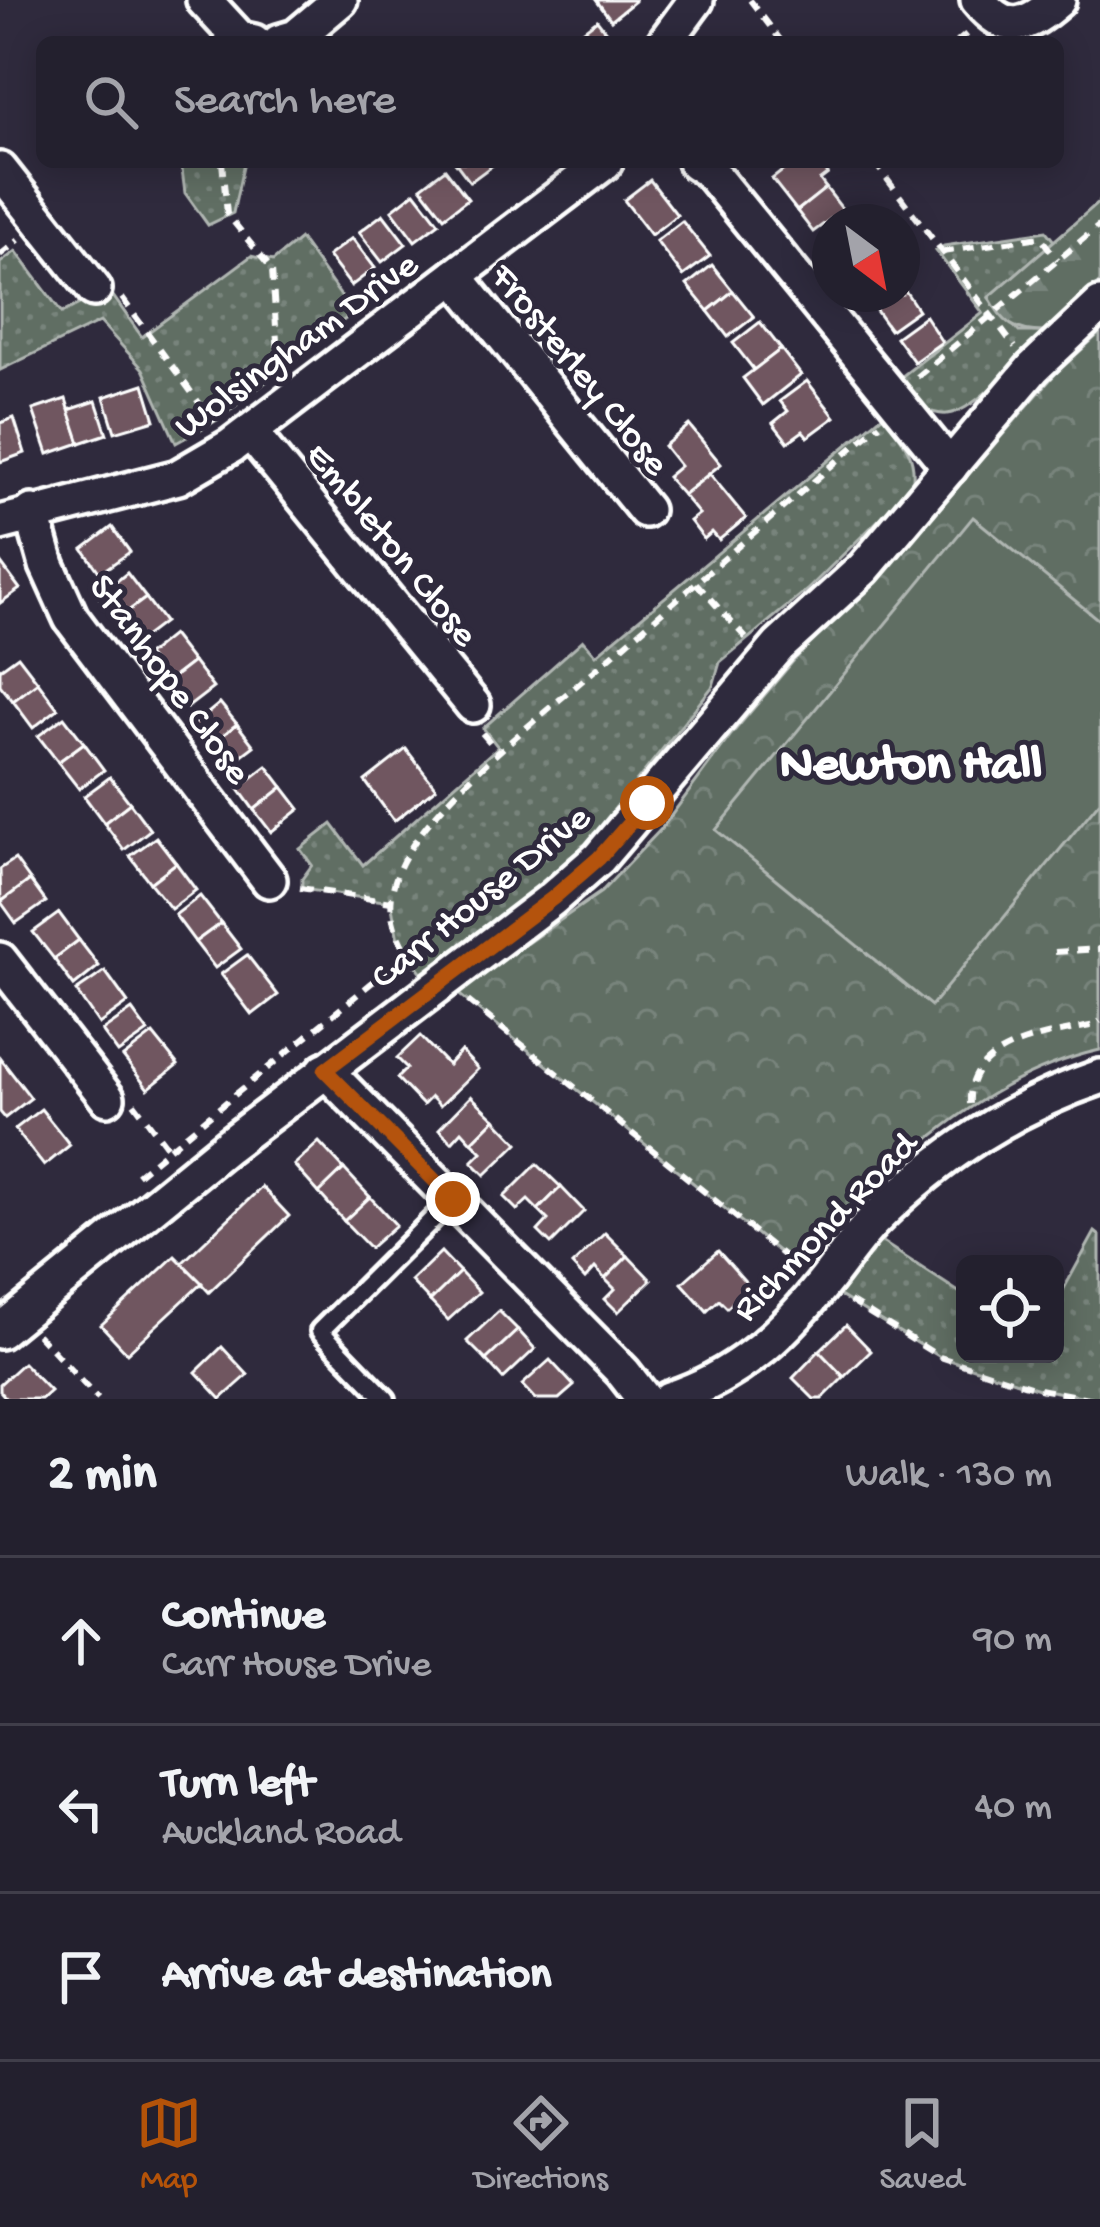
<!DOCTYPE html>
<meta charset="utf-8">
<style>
body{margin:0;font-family:"Gochi Hand",sans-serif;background:#2b2836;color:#f1f3f6}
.controls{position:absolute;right:36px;bottom:36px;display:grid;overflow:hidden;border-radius:18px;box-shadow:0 6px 30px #0003}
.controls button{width:108px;height:108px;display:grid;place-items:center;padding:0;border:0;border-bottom:3px solid #403e4a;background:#23202e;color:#f1f3f6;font:60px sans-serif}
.compass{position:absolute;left:812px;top:204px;width:108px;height:108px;border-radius:50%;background:#23202e;box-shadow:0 6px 30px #0003;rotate:148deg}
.stop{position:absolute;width:36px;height:36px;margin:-27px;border:9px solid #b45309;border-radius:50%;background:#fff}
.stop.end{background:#b45309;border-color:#fff;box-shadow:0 3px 12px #0008}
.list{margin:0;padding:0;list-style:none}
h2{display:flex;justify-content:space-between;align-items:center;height:156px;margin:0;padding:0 48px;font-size:51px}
h2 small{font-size:39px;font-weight:400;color:#a3a3aa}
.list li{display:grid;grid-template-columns:78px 1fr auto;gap:36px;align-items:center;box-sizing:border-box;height:168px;padding:0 48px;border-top:3px solid #403e4a}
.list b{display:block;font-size:45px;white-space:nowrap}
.list p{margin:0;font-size:39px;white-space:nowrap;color:#a3a3aa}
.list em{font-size:39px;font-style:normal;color:#a3a3aa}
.icon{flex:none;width:66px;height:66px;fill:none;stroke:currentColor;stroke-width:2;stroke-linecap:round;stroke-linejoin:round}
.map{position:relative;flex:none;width:1100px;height:1399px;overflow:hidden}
.search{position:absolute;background:#23202e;box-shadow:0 6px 30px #0003;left:36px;right:36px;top:36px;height:132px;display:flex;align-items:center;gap:30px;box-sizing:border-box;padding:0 42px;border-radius:18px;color:#a3a3aa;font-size:45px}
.sheet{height:660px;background:#23202e}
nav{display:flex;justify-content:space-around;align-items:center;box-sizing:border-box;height:168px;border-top:3px solid #403e4a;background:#23202e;font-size:33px;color:#a3a3aa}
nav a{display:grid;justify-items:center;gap:6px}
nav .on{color:#b45309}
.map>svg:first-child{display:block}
</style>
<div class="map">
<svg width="1100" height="1399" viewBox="0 0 1100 1399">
<defs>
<pattern id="grass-dots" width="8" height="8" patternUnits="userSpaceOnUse" patternTransform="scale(3)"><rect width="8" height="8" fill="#606e64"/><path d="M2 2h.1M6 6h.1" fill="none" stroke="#78847b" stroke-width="1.8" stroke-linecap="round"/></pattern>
<pattern id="forest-firs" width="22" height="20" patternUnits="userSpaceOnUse" patternTransform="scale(3)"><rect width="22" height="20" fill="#606e64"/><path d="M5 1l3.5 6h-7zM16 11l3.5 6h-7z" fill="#78847b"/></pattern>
<pattern id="park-crowns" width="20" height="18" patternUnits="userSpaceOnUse" patternTransform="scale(3)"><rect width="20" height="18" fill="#606e64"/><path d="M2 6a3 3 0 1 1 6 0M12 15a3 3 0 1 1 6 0" fill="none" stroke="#78847b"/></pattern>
</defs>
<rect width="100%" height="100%" fill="#2f2a3d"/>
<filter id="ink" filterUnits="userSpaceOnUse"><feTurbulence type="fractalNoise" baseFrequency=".00833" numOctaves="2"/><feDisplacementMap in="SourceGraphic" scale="24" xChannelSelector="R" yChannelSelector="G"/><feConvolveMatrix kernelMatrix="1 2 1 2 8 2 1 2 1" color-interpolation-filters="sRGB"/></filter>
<g filter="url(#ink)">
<g fill="url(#grass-dots)" stroke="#b0b6b2" stroke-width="3">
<polygon points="181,162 244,162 233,213 208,225 185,193"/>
<path d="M 1046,231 L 1054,241 L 989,298 L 1019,332 L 1044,332 C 1023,354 977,412 947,414 C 940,415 934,412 927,411 L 901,377 L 983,313 L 936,251 L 944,246 Z"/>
<polygon points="300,239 353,313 219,419 176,443 143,369 100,322 0,370 0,263 16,251 62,313 108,289 142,337 251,256 273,261"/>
<path d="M 883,415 C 902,439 918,455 912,487 L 807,590 L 720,662 L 713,686 L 588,842 L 548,879 L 422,973 L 398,940 L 391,902 L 302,889 L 302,879 L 312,865 L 300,849 L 332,824 L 363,865 L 498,747 L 483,728 L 583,640 L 596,655 Z"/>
<polygon points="1095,1232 1100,1236 1100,1399 1039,1389 940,1357 837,1294 879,1240 965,1296 965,1354 1055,1354 1055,1305"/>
</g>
<path fill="url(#forest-firs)" stroke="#b0b6b2" stroke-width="3" d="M 1100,201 L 1100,282 L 1044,332 C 1015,332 1003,324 989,297 Z"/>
<path fill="url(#park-crowns)" stroke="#b0b6b2" stroke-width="3" d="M 1100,333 L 1100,1050 C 973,1079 883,1175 800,1269 L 456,992 L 601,892 L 662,828 L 730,736 L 795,659 L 886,570 L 1055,374 Z"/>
<polygon fill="#606e64" stroke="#b0b6b2" stroke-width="3" points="973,517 1100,621 1100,801 931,1006 716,830"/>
<g fill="#6f5760" stroke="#fff" stroke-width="3">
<polygon points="596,0 635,0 635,1 611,20"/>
<polygon points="597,20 614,42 568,42"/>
<polygon points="455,162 497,162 470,182"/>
<polygon points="794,162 819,162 828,174 820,180 826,188 797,211 772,179"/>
<polygon points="445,169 468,199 444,217 421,187"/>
<polygon points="650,180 677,215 651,235 624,200"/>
<polygon points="826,188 843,210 813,232 797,211"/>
<polygon points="415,192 439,223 415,241 392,210"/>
<polygon points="383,214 406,244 382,262 359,232"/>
<polygon points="682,221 710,256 683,276 656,241"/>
<polygon points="352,238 375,268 351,286 328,256"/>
<polygon points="712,265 733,291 708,311 687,285"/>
<polygon points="902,286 918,310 890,330 872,305 888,294 902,294"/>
<polygon points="733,291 754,317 728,337 708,311"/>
<polygon points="925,316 942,342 914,362 896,337"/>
<polygon points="760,322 781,349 754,370 733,343"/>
<polygon points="781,349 801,375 763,405 743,378"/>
<polygon points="807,381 835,417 808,437 803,431 788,442 773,423 788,411 780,401"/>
<polygon points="144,384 155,420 115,432 104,397"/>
<polygon points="66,399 80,443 48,454 33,410"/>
<polygon points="96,401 107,434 80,443 69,410"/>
<polygon points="14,418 25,453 0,462 0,423"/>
<polygon points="689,425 721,464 683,495 667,477 680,466 664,446"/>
<polygon points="710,474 746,518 719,540 712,532 704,539 690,521 699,514 683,495"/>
<polygon points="112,527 130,552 100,573 83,549"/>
<polygon points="0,562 20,589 0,603"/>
<polygon points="127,573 146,598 116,620 98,596"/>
<polygon points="146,598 164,622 135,644 116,620"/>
<polygon points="172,635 193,662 167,682 147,655"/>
<polygon points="18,656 38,682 13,701 0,685 0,669"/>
<polygon points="193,662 213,688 187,708 167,682"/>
<polygon points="38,682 58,709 33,728 13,701"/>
<polygon points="220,703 237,724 208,747 192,726"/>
<polygon points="64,717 84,743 58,762 38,736"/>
<polygon points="237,724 254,746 225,768 208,747"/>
<polygon points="84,743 104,770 79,789 58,762"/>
<polygon points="406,749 436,788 394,821 365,781"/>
<polygon points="267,766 283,787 254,810 238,788"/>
<polygon points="110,777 130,803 104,823 84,796"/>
<polygon points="283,787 300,809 271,832 254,810"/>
<polygon points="130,803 150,830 124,850 104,823"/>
<polygon points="156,837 176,863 150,883 130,856"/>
<polygon points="15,859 30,880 1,902 0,869"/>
<polygon points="176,863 196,890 171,909 150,883"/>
<polygon points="30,880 46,902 16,923 1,902"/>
<polygon points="200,896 221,923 195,942 175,915"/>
<polygon points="59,913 79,940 54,959 33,932"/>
<polygon points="221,923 241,949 215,968 195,942"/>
<polygon points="79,940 99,966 74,986 54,959"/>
<polygon points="247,955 278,995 252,1015 221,974"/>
<polygon points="105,971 128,1003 99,1024 76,991"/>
<polygon points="132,1010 148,1032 118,1053 102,1031"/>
<polygon points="153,1034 178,1065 148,1089 123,1057"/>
<polygon points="420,1036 448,1065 461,1051 478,1069 440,1106 431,1097 423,1105 397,1078 407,1068 397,1058"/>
<polygon points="0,1058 31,1098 5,1118 0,1112"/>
<polygon points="471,1096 495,1119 472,1142 462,1131 452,1142 439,1129"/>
<polygon points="41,1109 70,1145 44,1166 15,1129"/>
<polygon points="495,1119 518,1143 485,1175 472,1162 482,1152 472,1142"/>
<polygon points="319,1142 344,1169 319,1193 294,1165"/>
<polygon points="537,1164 561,1187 538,1210 528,1200 517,1210 504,1197"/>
<polygon points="344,1169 370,1197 344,1221 319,1193"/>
<polygon points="262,1187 289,1216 209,1292 182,1263"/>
<polygon points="561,1187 584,1211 551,1244 538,1231 548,1220 538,1210"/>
<polygon points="370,1197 396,1225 370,1248 344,1221"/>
<polygon points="605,1233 628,1256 605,1279 595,1268 585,1279 572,1265"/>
<polygon points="718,1251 750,1287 727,1308 719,1300 707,1311 682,1283"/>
<polygon points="441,1252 460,1272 430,1301 411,1281"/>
<polygon points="175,1256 202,1283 127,1353 101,1325"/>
<polygon points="628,1256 651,1280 618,1312 605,1299 615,1289 605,1279"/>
<polygon points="460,1272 479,1292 448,1320 430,1301"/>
<polygon points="499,1311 518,1330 486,1360 467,1341"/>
<polygon points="846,1325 871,1351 844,1377 819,1351"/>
<polygon points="518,1330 535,1349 503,1379 486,1360"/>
<polygon points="222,1347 248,1375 221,1399 196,1372"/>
<polygon points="819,1351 844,1377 822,1399 814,1399 793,1378"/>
<polygon points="550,1360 574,1386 559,1399 535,1399 522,1385"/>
<polygon points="23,1363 50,1391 41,1399 7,1399 0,1391 0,1384"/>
</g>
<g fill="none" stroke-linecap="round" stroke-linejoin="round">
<defs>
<polyline id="service" points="386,1399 320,1331 453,1199"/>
<g id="minor">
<polyline points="204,0 240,39 254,42"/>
<path d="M 978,0 C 1007,36 1027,27 1058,0"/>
<polyline points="279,42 296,37 340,0"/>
<polyline points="665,42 696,0"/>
<polyline points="695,162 709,171 950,467"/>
<polyline points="0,170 94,289"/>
<polyline points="455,276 645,510"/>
<polyline points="251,433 473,705"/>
<polyline points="32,512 47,565 71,618 269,880"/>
<polyline points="0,523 178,477 231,446 605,162"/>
<polyline points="0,960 107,1098"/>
<polyline points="325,1070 623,1372 644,1399"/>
<polyline points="0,1331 227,1146 552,899 599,858 779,646 864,568 1033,368 1100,305"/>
<path d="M 669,1399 C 734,1378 781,1337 823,1284 C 840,1263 856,1238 875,1219 C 941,1154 1012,1107 1100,1077"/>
</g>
</defs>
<use href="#service" stroke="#fff" stroke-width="26"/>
<use href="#minor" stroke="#fff" stroke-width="42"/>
<g stroke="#fff" stroke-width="6" stroke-dasharray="12 9" stroke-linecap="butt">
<polyline points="750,0 782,42"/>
<polyline points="957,42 969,32"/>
<polyline points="222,162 227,214 272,270 279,369"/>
<polyline points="874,162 1015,347"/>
<polyline points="942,252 1040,237 1058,260"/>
<polyline points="0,255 19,240"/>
<polyline points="122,298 214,423"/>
<polyline points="917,377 1100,225"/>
<polyline points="696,583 746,638"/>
<polyline points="482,733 499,753"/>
<polyline points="300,888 391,902"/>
<polyline points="1055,952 1100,949"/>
<path d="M 416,965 C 393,936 384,907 398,872 C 424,806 540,717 595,670 C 690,588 785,506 880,424"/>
<polyline points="468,1001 799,1268"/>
<polyline points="134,1103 168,1148"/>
<path d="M 970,1104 C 966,1042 1051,1035 1095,1025 L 1100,1021"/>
<polyline points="137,1175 407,954"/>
<polyline points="850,1301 940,1357 1039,1389 1094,1399"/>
<polyline points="37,1334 98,1399"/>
</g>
<use href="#service" stroke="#2f2a3d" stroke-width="16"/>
<use href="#minor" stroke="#2f2a3d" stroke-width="33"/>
</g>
</g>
<g fill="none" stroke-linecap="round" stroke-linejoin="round" filter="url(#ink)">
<polyline stroke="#b45309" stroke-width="15" points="453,1199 325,1070 553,898 599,858 647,803"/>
</g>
<g text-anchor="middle" stroke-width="10" stroke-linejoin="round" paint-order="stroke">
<g font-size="39" fill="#fff" stroke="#2f2a3d">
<text transform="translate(294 342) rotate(-36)" y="14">Wolsingham Drive</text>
<text transform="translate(583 367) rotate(51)" y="14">Frosterley Close</text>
<text transform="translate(395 542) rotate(51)" y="14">Embleton Close</text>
<text transform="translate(173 677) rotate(54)" y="14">Stanhope Close</text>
<text transform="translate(478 894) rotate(-39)" y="14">Carr House Drive</text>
<text transform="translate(822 1224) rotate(-46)" y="14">Richmond Road</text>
</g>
<g font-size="51" font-weight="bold" fill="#fff" stroke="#2f2a3d">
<text x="911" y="777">Newton Hall</text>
</g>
</g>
</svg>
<div class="controls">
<button><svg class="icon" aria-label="locate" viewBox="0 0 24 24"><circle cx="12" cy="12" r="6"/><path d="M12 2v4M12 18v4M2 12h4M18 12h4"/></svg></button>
</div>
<svg class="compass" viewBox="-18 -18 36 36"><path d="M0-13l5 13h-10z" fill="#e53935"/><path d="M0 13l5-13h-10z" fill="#a3a3aa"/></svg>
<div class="stop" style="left:647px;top:803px"></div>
<div class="stop end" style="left:453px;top:1199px"></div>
<div class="search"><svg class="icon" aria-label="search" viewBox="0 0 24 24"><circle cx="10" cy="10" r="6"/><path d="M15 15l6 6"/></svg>Search here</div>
</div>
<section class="sheet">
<h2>2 min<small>Walk · 130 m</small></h2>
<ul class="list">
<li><svg class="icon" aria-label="ahead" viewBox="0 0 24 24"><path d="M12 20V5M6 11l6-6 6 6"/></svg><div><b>Continue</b><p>Carr House Drive</p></div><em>90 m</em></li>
<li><svg class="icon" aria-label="left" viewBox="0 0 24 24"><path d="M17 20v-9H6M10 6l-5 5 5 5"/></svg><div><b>Turn left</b><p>Auckland Road</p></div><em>40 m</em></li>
<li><svg class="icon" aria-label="arrive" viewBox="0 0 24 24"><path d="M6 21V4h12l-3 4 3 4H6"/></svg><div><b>Arrive at destination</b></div></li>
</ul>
</section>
<nav>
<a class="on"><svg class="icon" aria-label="map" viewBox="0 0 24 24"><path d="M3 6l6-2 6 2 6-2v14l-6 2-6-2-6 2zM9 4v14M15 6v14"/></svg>Map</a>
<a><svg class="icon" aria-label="directions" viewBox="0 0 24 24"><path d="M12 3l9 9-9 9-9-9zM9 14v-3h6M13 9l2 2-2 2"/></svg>Directions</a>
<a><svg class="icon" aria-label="saved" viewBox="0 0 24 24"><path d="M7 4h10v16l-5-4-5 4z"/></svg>Saved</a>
</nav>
